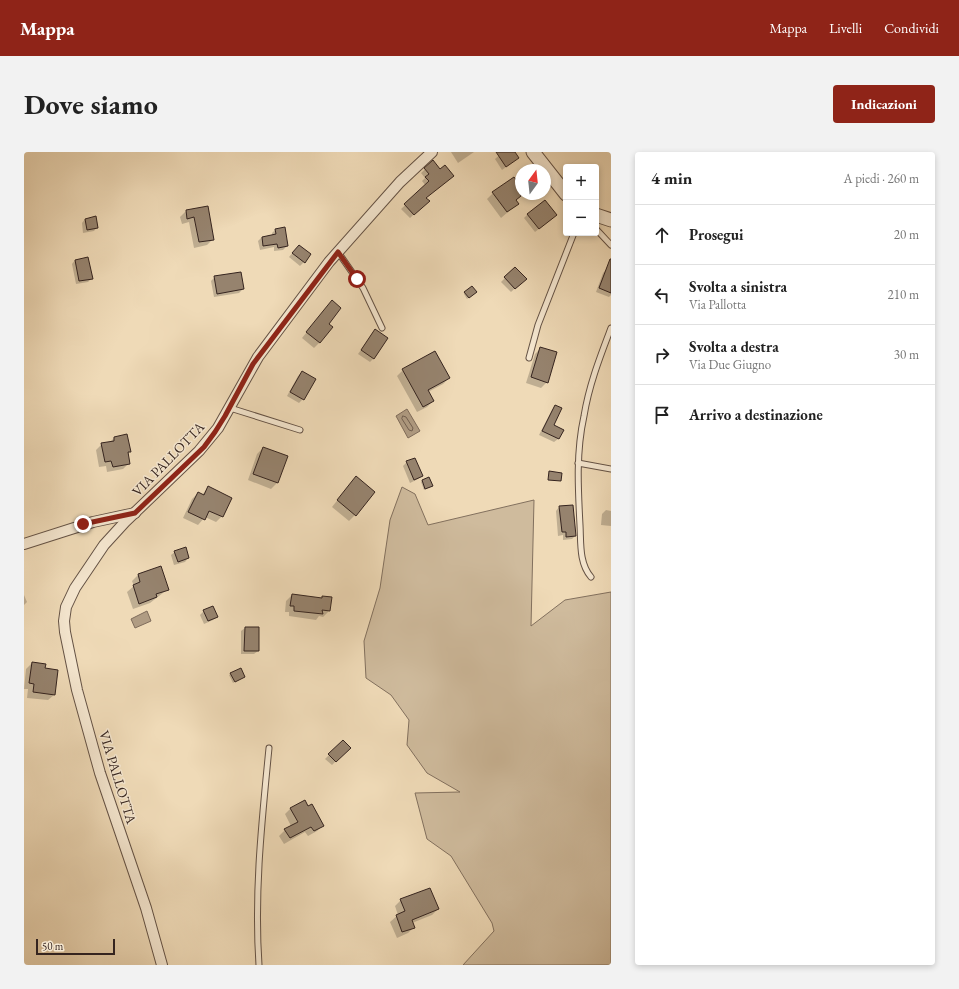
<!DOCTYPE html>
<html lang="it">
<meta charset="utf-8">
<style>
body{margin:0;font-family:"EB Garamond",serif;background:#f2f2f2;color:#222}
.controls{position:absolute;right:12px;top:12px;display:grid;overflow:hidden;border-radius:4px;box-shadow:0 2px 6px #0003}
.controls button{width:36px;height:36px;display:grid;place-items:center;padding:0;border:0;border-bottom:1px solid #e0e0e0;background:#fff;color:#222;font:20px sans-serif}
.compass{position:absolute;left:491px;top:12px;width:36px;height:36px;border-radius:50%;background:#fff;box-shadow:0 2px 6px #0003;rotate:15deg}
.scale{position:absolute;left:12px;bottom:10px;width:79px;box-sizing:border-box;padding-left:4px;border:2px solid #35241f;border-top:0;font-size:11px;line-height:14px;white-space:nowrap;color:#35241f;-webkit-text-stroke:3px #f5e7d0;paint-order:stroke}
.stop{position:absolute;width:12px;height:12px;margin:-9px;border:3px solid #8f2418;border-radius:50%;background:#fff}
.stop.end{background:#8f2418;border-color:#fff;box-shadow:0 1px 4px #0008}
.list{margin:0;padding:0;list-style:none}
h2{display:flex;justify-content:space-between;align-items:center;height:52px;margin:0;padding:0 16px;font-size:17px}
h2 small{font-size:13px;font-weight:400;color:#767676}
.list li{display:grid;grid-template-columns:26px 1fr auto;gap:12px;align-items:center;box-sizing:border-box;height:60px;padding:0 16px;border-top:1px solid #e0e0e0}
.list b{display:block;font-size:15px;white-space:nowrap}
.list p{margin:0;font-size:13px;white-space:nowrap;color:#767676}
.list em{font-size:13px;font-style:normal;color:#767676}
.icon{flex:none;width:22px;height:22px;fill:none;stroke:currentColor;stroke-width:2;stroke-linecap:round;stroke-linejoin:round}
.map{position:relative;flex:none;width:587px;height:813px;overflow:hidden;border-radius:4px}
header{display:flex;align-items:center;gap:24px;box-sizing:border-box;height:56px;padding:0 20px;background:#8f2418;color:#fff}
header strong{font-size:19px}
nav{display:flex;gap:22px;margin-inline-start:auto;font-size:14px}
.intro{display:flex;align-items:center;justify-content:space-between;box-sizing:border-box;height:96px;padding:0 24px}
h1{margin:0;font-size:28px}
.button{padding:10px 18px;border-radius:4px;background:#8f2418;color:#fff;font-size:14px;font-weight:700}
main{display:flex;gap:24px;padding:0 24px}
aside{flex:1;background:#fff;border-radius:4px;box-shadow:0 2px 6px #0003}
.map>svg:first-child{display:block}
</style>
<header>
<strong>Mappa</strong>
<nav><a>Mappa</a><a>Livelli</a><a>Condividi</a></nav>
</header>
<div class="intro"><h1>Dove siamo</h1><a class="button">Indicazioni</a></div>
<main>
<div class="map">
<svg width="587" height="813" viewBox="0 0 587 813">
<rect width="100%" height="100%" fill="#efdab7"/>
<filter id="stains"><feTurbulence type="fractalNoise" baseFrequency=".005" numOctaves="4"/><feColorMatrix values="0 0 0 0 .2 0 0 0 0 .09 0 0 0 0 .02 0 0 0 .5 -.17"/></filter>
<radialGradient id="worn" r=".72"><stop offset=".6" stop-color="#630" stop-opacity="0"/><stop offset="1" stop-color="#630" stop-opacity=".3"/></radialGradient>
<polygon fill="#cfbb9d" stroke="#82705e" points="378,335 391,342 404,373 510,348 507,474 541,448 587,440 587,813 439,813 470,779 468,771 427,704 403,687 391,641 436,640 403,621 383,593 385,568 367,543 342,526 340,489 356,436 366,368"/>
<g fill="#b09c83" stroke="#7f6c5b">
<polygon points="383,257 396,279 384,286 372,264"/>
<polygon points="123,459 127,469 111,476 107,467"/>
</g>
<g fill="#0003">
<polygon points="427,0 450,0 434,11"/>
<polygon points="479,0 489,0 490,9 478,18 471,7"/>
<polygon points="409,10 416,19 401,46 404,49 386,66 377,57 402,34 398,29 401,26 397,21"/>
<polygon points="497,36 497,42 499,42 491,49 493,52 477,66 463,47 469,41"/>
<polygon points="183,55 189,87 183,93 170,96 165,70 158,72 156,65 162,59"/>
<polygon points="504,62 528,67 511,80 500,66"/>
<polygon points="61,67 73,75 70,79 59,81 58,71"/>
<polygon points="251,78 263,94 259,98 250,99 250,95 236,98 234,89 238,85 248,84 248,81"/>
<polygon points="271,98 280,110 276,114 265,105"/>
<polygon points="51,108 68,126 64,130 52,132 48,112"/>
<polygon points="491,116 501,127 487,140 477,130"/>
<polygon points="583,117 587,119 587,143 585,145 572,140 579,121"/>
<polygon points="191,125 219,137 215,141 190,145 187,129"/>
<polygon points="441,140 450,141 443,147 440,142"/>
<polygon points="308,149 304,172 296,190 290,196 278,186"/>
<polygon points="351,178 350,206 346,210 334,202"/>
<polygon points="517,196 523,230 517,236 502,231 511,202"/>
<polygon points="379,218 425,226 419,232 404,240 409,249 403,255 393,260 373,224"/>
<polygon points="278,220 279,247 275,251 263,244 274,224"/>
<polygon points="531,254 529,273 538,278 534,287 530,290 515,283 528,258"/>
<polygon points="90,286 106,299 103,302 105,311 99,317 83,320 82,314 75,315 72,298 78,292 85,291"/>
<polygon points="239,296 263,304 253,331 247,337 224,328 233,302"/>
<polygon points="383,310 398,324 394,327 386,331 379,314"/>
<polygon points="398,328 406,335 400,338 397,330"/>
<polygon points="327,331 331,363 325,369 308,355"/>
<polygon points="184,335 206,346 198,364 192,370 181,365 174,373 159,366 168,347 174,341 178,343"/>
<polygon points="535,355 551,384 548,387 539,388 539,383 534,384 532,359"/>
<polygon points="582,358 587,359 587,374 577,373 578,362"/>
<polygon points="151,400 164,406 161,410 150,413 147,403"/>
<polygon points="136,416 144,437 126,451 109,457 103,440 110,434 108,429 114,423"/>
<polygon points="0,443 3,450 0,453"/>
<polygon points="268,443 297,447 299,445 305,459 299,465 295,464 292,468 265,464 265,460 261,460 262,449"/>
<polygon points="180,459 193,465 189,468 180,472 176,463"/>
<polygon points="221,476 234,476 234,499 230,502 217,502 217,479"/>
<polygon points="8,511 20,517 30,543 24,548 3,546 4,537 0,537 2,517"/>
<polygon points="207,522 220,525 209,531 205,523"/>
<polygon points="319,589 325,596 308,613 301,607"/>
<polygon points="281,649 298,674 293,679 284,684 281,680 260,692 255,684 261,678 267,674 261,662 266,657"/>
<polygon points="377,748 414,757 408,763 388,771 390,775 384,781 373,786 366,770 374,763 371,754"/>
</g>
<g fill="none" stroke-linecap="round" stroke-linejoin="round">
<polygon stroke="#726051" stroke-width="1" points="379,264 382,265 389,276 388,279 385,278 378,267"/>
</g>
<g fill="#96836e" stroke="#35241f">
<polygon points="472,0 491,0 495,6 482,15"/>
<polygon points="409,8 416,17 421,13 430,24 402,46 406,49 390,63 380,52 405,29 401,25 405,22 400,16"/>
<polygon points="490,25 497,34 497,44 492,48 495,52 483,60 468,40"/>
<polygon points="521,48 533,63 515,77 503,62"/>
<polygon points="184,54 190,88 175,90 170,65 163,67 162,58"/>
<polygon points="72,64 74,76 63,78 61,67"/>
<polygon points="261,75 264,94 254,96 253,92 239,94 238,85 252,82 251,77"/>
<polygon points="275,93 287,102 281,111 268,101"/>
<polygon points="64,105 69,127 55,129 51,108"/>
<polygon points="586,107 587,107 587,141 575,136"/>
<polygon points="491,115 503,127 491,137 480,125"/>
<polygon points="217,120 220,137 193,142 190,124"/>
<polygon points="448,134 453,140 445,146 440,140"/>
<polygon points="308,148 317,156 305,172 309,175 296,191 282,180"/>
<polygon points="351,177 364,186 350,207 337,198"/>
<polygon points="516,195 533,200 524,231 507,225"/>
<polygon points="411,199 426,226 404,238 410,249 399,255 378,217"/>
<polygon points="278,219 292,227 280,248 266,240"/>
<polygon points="531,253 538,256 530,273 540,278 535,287 518,279"/>
<polygon points="103,282 107,300 104,300 106,312 89,315 87,309 81,310 77,291 90,289 90,285"/>
<polygon points="239,295 264,304 254,331 229,322"/>
<polygon points="391,306 399,324 390,328 382,309"/>
<polygon points="525,319 538,321 537,329 524,328"/>
<polygon points="332,324 351,340 332,364 313,348"/>
<polygon points="405,325 409,334 401,337 398,328"/>
<polygon points="184,334 208,346 199,365 185,359 181,368 164,360 174,340 180,343"/>
<polygon points="549,353 552,384 542,385 542,380 538,380 535,354"/>
<polygon points="162,395 165,406 154,410 150,399"/>
<polygon points="137,414 145,438 132,442 133,445 115,452 109,433 116,430 114,422"/>
<polygon points="268,442 298,446 298,444 308,445 306,459 298,458 299,462 270,459 270,454 266,454"/>
<polygon points="189,454 194,465 184,469 179,458"/>
<polygon points="221,475 235,475 235,499 220,499"/>
<polygon points="8,510 22,512 21,516 34,518 31,543 9,540 10,532 5,531"/>
<polygon points="217,516 221,525 211,530 206,521"/>
<polygon points="319,588 327,596 312,610 304,602"/>
<polygon points="281,648 284,654 288,652 300,674 290,679 287,675 266,686 260,677 274,670 266,656"/>
<polygon points="406,736 415,757 388,768 391,776 378,780 372,763 381,759 376,747"/>
</g>
<g fill="none" stroke-linecap="round" stroke-linejoin="round">
<defs>
<g id="service">
<polyline points="572,77 587,93"/>
<polyline points="314,100 339,136 358,176"/>
<polyline points="505,206 514,173 550,81"/>
<polyline points="206,256 276,278"/>
<polyline points="554,311 587,317"/>
<path d="M 567,425 C 555,411 557,391 556,373 C 554,336 552,300 560,264 C 565,233 576,205 587,176"/>
<path d="M 235,813 C 230,740 238,668 245,596"/>
</g>
<g id="minor">
<polyline points="0,392 69,370 111,361"/>
<polyline points="138,813 122,756 76,621 53,538 41,480 40,469 42,455 51,436 80,393 101,370 175,299 194,276 234,205 305,110 376,30 408,0"/>
</g>
<g id="tertiary">
<polyline points="509,0 542,42"/>
<polyline points="572,63 587,68"/>
</g>
</defs>
<use href="#service" stroke="#645245" stroke-width="7"/>
<use href="#minor" stroke="#645245" stroke-width="12"/>
<use href="#tertiary" stroke="#645245" stroke-width="15"/>
<use href="#service" stroke="#f5e7d0" stroke-width="5"/>
<use href="#minor" stroke="#f5e7d0" stroke-width="10"/>
<use href="#tertiary" stroke="#f5e7d0" stroke-width="13"/>
</g>
<g fill="none" stroke-linecap="round" stroke-linejoin="round">
<polyline stroke="#8f2418" stroke-width="5" points="59,372 111,361 180,295 191,280 201,264 229,212 314,100 333,127"/>
</g>
<g text-anchor="middle" stroke-width="3" stroke-linejoin="round" paint-order="stroke">
<g font-size="14" fill="#35241f" stroke="#f5e7d0">
<text transform="translate(144 307) rotate(-46)" y="5">VIA PALLOTTA</text>
<text transform="translate(94 625) rotate(73)" y="5">VIA PALLOTTA</text>
</g>
</g>
<rect width="100%" height="100%" filter="url(#stains)"/>
<rect width="100%" height="100%" fill="url(#worn)"/>
</svg>
<div class="controls">
<button>+</button>
<button>−</button>
</div>
<svg class="compass" viewBox="-18 -18 36 36"><path d="M0-13l5 13h-10z" fill="#e53935"/><path d="M0 13l5-13h-10z" fill="#767676"/></svg>
<div class="scale">50 m</div>
<div class="stop" style="left:333px;top:127px"></div>
<div class="stop end" style="left:59px;top:372px"></div>
</div>
<aside>
<h2>4 min<small>A piedi · 260 m</small></h2>
<ul class="list">
<li><svg class="icon" aria-label="ahead" viewBox="0 0 24 24"><path d="M12 20V5M6 11l6-6 6 6"/></svg><div><b>Prosegui</b></div><em>20 m</em></li>
<li><svg class="icon" aria-label="left" viewBox="0 0 24 24"><path d="M17 20v-9H6M10 6l-5 5 5 5"/></svg><div><b>Svolta a sinistra</b><p>Via Pallotta</p></div><em>210 m</em></li>
<li><svg class="icon" aria-label="right" viewBox="0 0 24 24"><path d="M7 20v-9h11M14 6l5 5-5 5"/></svg><div><b>Svolta a destra</b><p>Via Due Giugno</p></div><em>30 m</em></li>
<li><svg class="icon" aria-label="arrive" viewBox="0 0 24 24"><path d="M6 21V4h12l-3 4 3 4H6"/></svg><div><b>Arrivo a destinazione</b></div></li>
</ul>
</aside>
</main>
